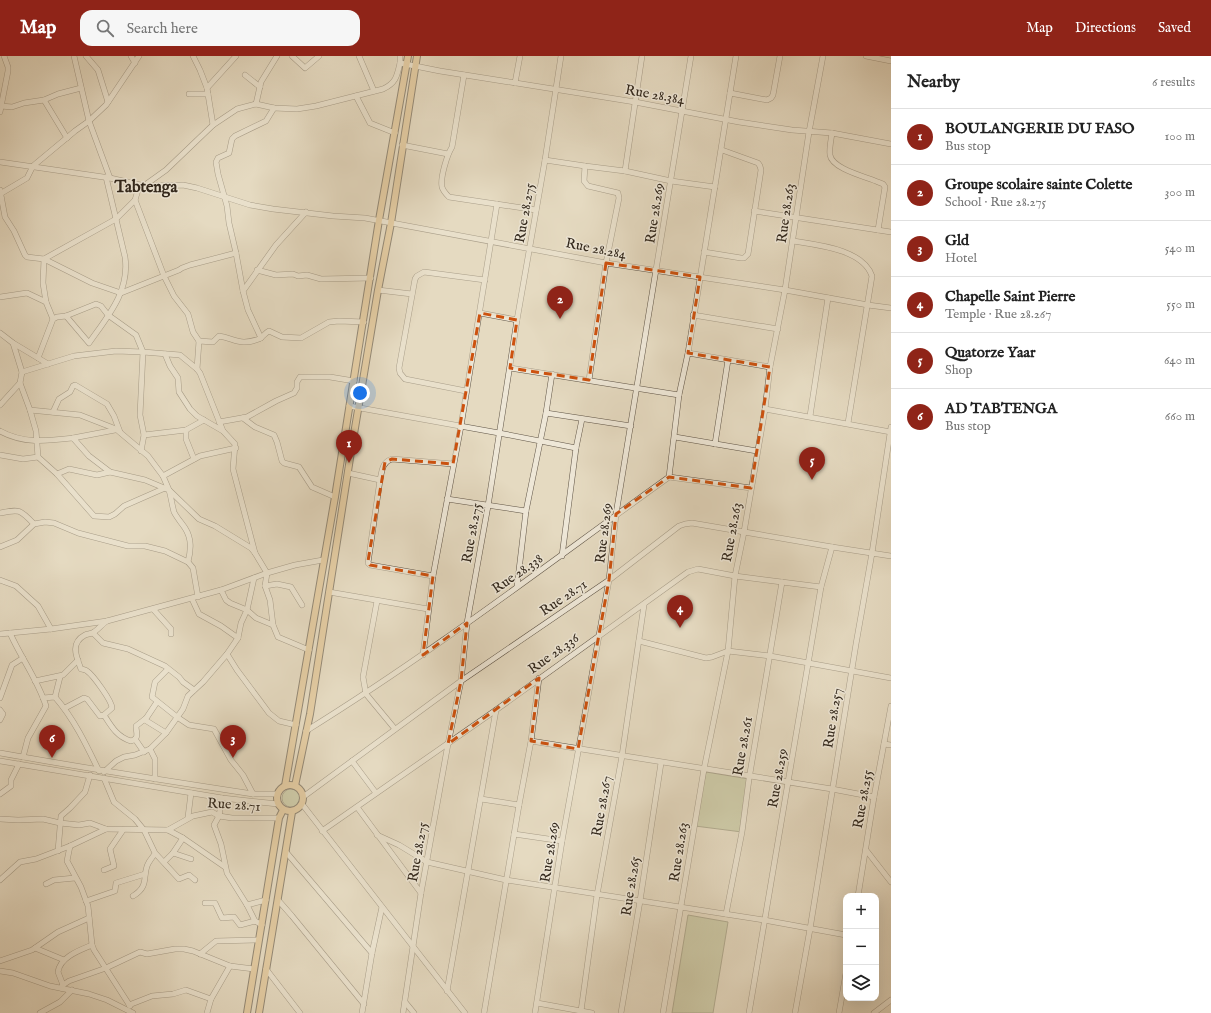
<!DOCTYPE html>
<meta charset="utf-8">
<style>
body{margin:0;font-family:"IM FELL English",serif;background:#f6f6f6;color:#222}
.controls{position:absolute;right:12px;bottom:12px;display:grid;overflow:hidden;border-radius:8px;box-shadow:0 4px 16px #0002}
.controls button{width:36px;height:36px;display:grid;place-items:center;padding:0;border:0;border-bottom:1px solid #e0e0e0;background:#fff;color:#222;font:20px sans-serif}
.you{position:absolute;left:360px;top:337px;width:14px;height:14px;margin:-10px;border:3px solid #fff;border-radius:50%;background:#1a73e8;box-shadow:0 0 0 6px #1a73e833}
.badge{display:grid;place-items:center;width:26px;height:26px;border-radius:50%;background:#8f2418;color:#fff;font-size:13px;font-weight:700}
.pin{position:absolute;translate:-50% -33px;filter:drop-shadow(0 1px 2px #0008)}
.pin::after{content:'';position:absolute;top:21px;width:14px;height:12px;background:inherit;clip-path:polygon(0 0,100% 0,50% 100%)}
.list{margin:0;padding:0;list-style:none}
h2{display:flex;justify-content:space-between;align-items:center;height:52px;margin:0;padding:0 16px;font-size:17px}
h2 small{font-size:13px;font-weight:400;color:#767676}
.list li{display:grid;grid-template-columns:26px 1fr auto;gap:12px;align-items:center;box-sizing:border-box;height:56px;padding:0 16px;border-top:1px solid #e0e0e0}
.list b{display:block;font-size:15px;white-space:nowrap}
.list p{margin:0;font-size:13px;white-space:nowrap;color:#767676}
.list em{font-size:13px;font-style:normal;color:#767676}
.icon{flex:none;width:22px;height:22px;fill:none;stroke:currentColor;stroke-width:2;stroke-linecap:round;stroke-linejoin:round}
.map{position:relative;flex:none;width:891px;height:957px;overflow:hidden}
header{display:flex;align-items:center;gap:24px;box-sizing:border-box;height:56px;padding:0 20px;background:#8f2418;color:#fff}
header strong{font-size:19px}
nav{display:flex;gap:22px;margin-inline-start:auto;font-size:14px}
.search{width:280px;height:36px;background:#f6f6f6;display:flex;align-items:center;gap:10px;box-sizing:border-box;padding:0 14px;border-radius:12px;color:#767676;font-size:15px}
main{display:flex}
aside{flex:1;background:#fff}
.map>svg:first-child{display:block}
</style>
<header>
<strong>Map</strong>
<div class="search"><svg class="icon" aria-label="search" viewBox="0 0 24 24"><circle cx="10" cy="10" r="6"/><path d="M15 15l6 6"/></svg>Search here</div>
<nav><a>Map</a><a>Directions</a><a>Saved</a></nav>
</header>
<main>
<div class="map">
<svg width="891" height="957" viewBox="0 0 891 957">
<rect width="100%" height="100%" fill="#e5dac1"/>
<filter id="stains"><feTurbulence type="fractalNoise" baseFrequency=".005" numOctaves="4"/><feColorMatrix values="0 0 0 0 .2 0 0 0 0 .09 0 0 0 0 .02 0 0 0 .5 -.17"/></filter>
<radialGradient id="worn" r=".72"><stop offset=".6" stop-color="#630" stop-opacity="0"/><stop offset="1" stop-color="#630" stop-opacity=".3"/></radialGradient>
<g fill="#b6bf92" stroke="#747458">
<polygon points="706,716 749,723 742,776 695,770"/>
<circle cx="291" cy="742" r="9"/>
<polygon points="688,859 728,866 713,957 672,957"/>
</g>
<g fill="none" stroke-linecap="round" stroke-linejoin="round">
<defs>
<g id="minor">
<polyline points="74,0 89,65 110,122"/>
<polyline points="86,0 98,14 108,46"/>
<polyline points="131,0 135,7"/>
<polyline points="193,0 200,14 207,32"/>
<polyline points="292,0 305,12 319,0"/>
<polyline points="359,0 374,35"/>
<polyline points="866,0 891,5"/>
<polyline points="400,7 400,0"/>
<polyline points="245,19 260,31"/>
<path d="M 464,19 L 452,91 C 447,99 440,122 442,131 C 443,135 446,138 449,141 L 536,154"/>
<polyline points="515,27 520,0"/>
<polyline points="730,37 767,44 771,42 773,39 780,0"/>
<polyline points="189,38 208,38"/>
<polyline points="356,40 370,67 395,77"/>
<polyline points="256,48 261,26 277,0"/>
<polyline points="1,50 12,51 24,47 44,44"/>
<polyline points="0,56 8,15 8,11 4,0"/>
<polyline points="213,69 207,32 236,0"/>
<path d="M 832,77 C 831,84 829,93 830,99 C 832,113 867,121 878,126 L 883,128 L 885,131 L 878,174"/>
<polyline points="67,82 44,44 58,38 81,32"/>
<polyline points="402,89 448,98"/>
<polyline points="545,104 585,110 625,115 671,125 715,131"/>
<polyline points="0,106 110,122 145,130 183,129 197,132 250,149 273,153 333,160 365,162 606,207 785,234 868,249 891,252"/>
<polyline points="585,110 584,125 588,130 618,137 619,142 606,207 589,324"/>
<polyline points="625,115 642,0"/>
<path d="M 0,134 L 5,161 L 14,175 L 25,199 L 27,201 L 44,203 L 116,163 L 135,144 L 138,134 L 166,114 L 213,69 L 237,53 L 256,48 L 274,52 L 297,53 L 316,50 L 383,33 C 396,27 397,20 400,7 L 440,15 L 635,46 L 739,66 L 792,74 L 832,77 L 891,88"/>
<polyline points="0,138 27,122 33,110 75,75 89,65 106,49 139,0"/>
<polyline points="135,144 164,220 174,240 188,258 193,276 199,285"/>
<polyline points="754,155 891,176"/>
<path d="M 793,185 C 817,189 863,193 872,220 L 848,367"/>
<polyline points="704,196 741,202 744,202 748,198 761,114 760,110 758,107 722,94"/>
<polyline points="257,214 276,219 293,218 298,220 307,219 321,223 371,222"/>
<polyline points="378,234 412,238"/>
<polyline points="243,235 236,197 229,167 227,150 218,118 216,106 218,102 229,97 232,83 235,80 266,65 274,52"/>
<polyline points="0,241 27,237 46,246 53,263"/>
<polyline points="46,246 43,227 44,203 92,227 121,237 179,214 182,212 190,209 236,197"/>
<polyline points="480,257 517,264"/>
<polyline points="693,259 778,273"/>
<path d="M 66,260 L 89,287 C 108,260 130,235 125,201 L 106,121"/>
<polyline points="0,277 13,287 48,308"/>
<polyline points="261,282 248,254 243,235 276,189 306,156"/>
<polyline points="13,287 22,316 20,327 30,354 36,375 38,401 57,418 94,460 109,461 115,458 124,450 165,432"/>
<polyline points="688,297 770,311"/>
<polyline points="165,298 170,310 178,322 179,336 190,353 197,360 223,375"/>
<polyline points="38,302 53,263 57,261 66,260 96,248 101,250 108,259 136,279 143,296 180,299 197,313 200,317 223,375 235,388 233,413 255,497"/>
<polyline points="510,312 679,339"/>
<path d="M 197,313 L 199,285 L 213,286 L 219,280 C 236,283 240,290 259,283 C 263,281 265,277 269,275 L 282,281 L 301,282 L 329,266 L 339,265 L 364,266"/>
<polyline points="22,316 74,300 116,295 143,296 140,359 144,379 141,395"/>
<polyline points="466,335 405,323 400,317 399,312 415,223 417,220 424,216 485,224"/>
<polyline points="0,349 20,327"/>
<polyline points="349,350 499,377 576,392"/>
<polyline points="765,353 891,376"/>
<polyline points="30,354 80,359 116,373 148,400 163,420 169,434 199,463 215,470 251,492 255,497 267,517 265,530 270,544 273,569 278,581 309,594"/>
<polyline points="53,356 59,343 70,336 73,330 75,329 107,348 114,360 120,376"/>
<polyline points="546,357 631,370"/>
<polyline points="810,360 828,242"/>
<polyline points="243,362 255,371 274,379 277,386 282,405 284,407 299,411 312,431 335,441"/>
<polyline points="219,366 247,361 276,345 294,337 297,332 297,326 300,321 330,321 354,325"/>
<path d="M 115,374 L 73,382 L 89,400 L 110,416 L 145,424 L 169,434 C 171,441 172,449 174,456 C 177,462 181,466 185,472 C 192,483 191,494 188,506"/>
<polyline points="186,374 186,383 194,403"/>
<path d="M 0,375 C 23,388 47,385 73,382"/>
<polyline points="144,379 186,374 204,364"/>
<polyline points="675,381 757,395"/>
<polyline points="715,388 728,304"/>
<polyline points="0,399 23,403 38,401"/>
<polyline points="348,417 380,424"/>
<polyline points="57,418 69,413 97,419 110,416"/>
<polyline points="163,420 200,400 236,392"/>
<polyline points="669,421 679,339 688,297 736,0"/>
<polyline points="447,443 526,455"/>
<path d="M 0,457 C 19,453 20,453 34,468"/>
<polyline points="0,491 17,484 34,468 45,466 54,467 78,477 128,490 145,490 165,495 188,506 193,512 198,541"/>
<polyline points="562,500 576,392 582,363"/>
<path d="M 433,520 L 370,509 L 368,507 L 380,424 C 382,415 382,406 392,403 L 453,408"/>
<polyline points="0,524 16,530 38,550 51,573"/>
<polyline points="265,530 277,528 291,531 302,549"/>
<polyline points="517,531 526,455 546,357 552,318"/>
<polyline points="221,534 226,544 230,547 247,554 256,562 273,569"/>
<polyline points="329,536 428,553"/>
<polyline points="192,543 199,558 221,570 238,582"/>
<polyline points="377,545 363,621 366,638 395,673"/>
<polyline points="153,553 171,573 171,578"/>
<path d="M 10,577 C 21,602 38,624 46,650 L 28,682 L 23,701"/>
<polyline points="93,577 103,587 128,593 165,610 179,621 183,626 194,634"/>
<polyline points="0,578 51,573 107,565 221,534 267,517 295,509 323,504"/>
<polyline points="639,585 706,602 712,601 728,595 770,600 891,622"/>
<polyline points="227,598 237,614 269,657 279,665 296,669"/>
<polyline points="423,599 433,520 461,370 497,148"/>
<polyline points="168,613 155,626 152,641 177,661 189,669 214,673 231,704 243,719 253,738"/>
<polyline points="35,625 63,619 78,604"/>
<polyline points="55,641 60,621"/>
<polyline points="0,642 12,609 23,602"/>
<path d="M 43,642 L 55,641 C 74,663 86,688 99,715"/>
<polyline points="157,646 145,664 166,677"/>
<path d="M 65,652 L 84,642 L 87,643 L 100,660 L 104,659 L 112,652 C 112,645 93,619 87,615 C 86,614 82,613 81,613 C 76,600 70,587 85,579 C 87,578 90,578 92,577 C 97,575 102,568 107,565"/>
<polyline points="0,654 3,658 0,664"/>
<path d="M 104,659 C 111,670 117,681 131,685 C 140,682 136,677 136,670 L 145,663"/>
<path d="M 306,675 C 432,597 549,507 669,421 L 751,432"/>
<polyline points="135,683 144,696"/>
<polyline points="531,685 832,733 874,741"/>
<polyline points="884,688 891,689"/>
<polyline points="150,693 155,703 155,723"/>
<path d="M 0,697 C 84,712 168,725 253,738 L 277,738"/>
<polyline points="0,705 222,742 278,748"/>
<polyline points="352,705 376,737"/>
<polyline points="104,716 116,705 124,701 135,699 150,693 166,677 183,653 188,640 203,626 227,598 238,582 241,567 247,554 254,522"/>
<polyline points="104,722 114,746 135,763 144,774 155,797 179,823 189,819 195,824"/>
<polyline points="0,738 11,730 11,724 19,708"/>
<polyline points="303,741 461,625 609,524 679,470 685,468 692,467 832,491 891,500"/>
<polyline points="222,742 219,760 214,769 221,788 227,817 247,849 266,844"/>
<polyline points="481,743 519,749"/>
<polyline points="302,748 465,957"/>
<polyline points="357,751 421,837"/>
<polyline points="188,761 191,737"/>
<polyline points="0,763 18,764 43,763 60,767 79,769 90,767 106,773 168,774 183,782 225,811"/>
<polyline points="168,774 193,760 212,756 219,760 232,762 279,762"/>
<polyline points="322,775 496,654 688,516 698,513 735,520 821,531"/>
<polyline points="514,778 562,785"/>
<polyline points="377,779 399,789 427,806 506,824 764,864 846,879"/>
<polyline points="70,790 67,805 81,831 88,850 92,889"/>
<polyline points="866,794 891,826"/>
<polyline points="58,795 61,760 70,752 85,736 90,719"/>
<polyline points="286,796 372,897"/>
<polyline points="173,797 191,803"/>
<polyline points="164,806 173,797 183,782"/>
<polyline points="104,814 114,810 110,793 123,774"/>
<polyline points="0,824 20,806 36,803 70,790 106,773"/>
<polyline points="46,828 54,824 75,822"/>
<path d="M 133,840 C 151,829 141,819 149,806 C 151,803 153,800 155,798"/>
<polyline points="858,840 874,741 891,650"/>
<polyline points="278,844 292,860 364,948"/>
<polyline points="86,845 115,835 116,827 145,818"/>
<polyline points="205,847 215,847 222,862 234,861 240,869 255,865 262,869"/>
<polyline points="247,849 255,865"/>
<polyline points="726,858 742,776 749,723 782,526"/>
<polyline points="35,892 64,904"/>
<polyline points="200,898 216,885 259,884"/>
<polyline points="0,905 32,894 58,876 89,862"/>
<polyline points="266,913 300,957"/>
<polyline points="0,915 13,917 50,930 89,938 107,944 133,957"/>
<path d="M 63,929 L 58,916 C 60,901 80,894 92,889 L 94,894 L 130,950"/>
<polyline points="61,932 63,929 69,925 106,912 140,896 147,898 175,893 184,893 193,895 230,910"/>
<polyline points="447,935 496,654"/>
<polyline points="405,946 414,957"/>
<polyline points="537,947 592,957"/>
<polyline points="129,949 152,940 173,938 186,934 211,943 230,910 254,913"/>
<polyline points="581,955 597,839 622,700 644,549"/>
<polyline points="40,957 60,946 72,934"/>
<polyline points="207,957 211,943"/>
<polyline points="362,957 372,897 382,851"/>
<polyline points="403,957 421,837 448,688 461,625 467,567 488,450 517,264 545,104 561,0"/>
<polyline points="484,957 519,749 531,685 539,622"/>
<polyline points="535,957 562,785 609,524 616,458 691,0"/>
<polyline points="621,957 640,845 661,707"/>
<polyline points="663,957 704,713 728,595 735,520 744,476 765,353 770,311 785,234 809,76 823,0"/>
<polyline points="749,957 821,531 832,491"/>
<polyline points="795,957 810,873 856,588 872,497 891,371"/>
<polyline points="839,957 846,917"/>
<polyline points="874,957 891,944"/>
</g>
<g id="major">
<circle cx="290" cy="742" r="13"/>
<polyline points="285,730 335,441 379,164 408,0"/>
<polyline points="295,730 310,658 351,396 378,234 391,167 417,0"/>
<polyline points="247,957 279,762 283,754"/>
<polyline points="259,957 292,756"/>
</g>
</defs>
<use href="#minor" stroke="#5f5446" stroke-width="6"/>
<use href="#major" stroke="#32281d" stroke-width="8"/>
<use href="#minor" stroke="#eee7d7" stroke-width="5"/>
<use href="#major" stroke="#e2bd80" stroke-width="6"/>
</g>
<path d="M0 0H891V957H0ZM 606,207 L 700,221 L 688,297 L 770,311 L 751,432 L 669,421 L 616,458 L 609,524 L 578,693 L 531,685 L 539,622 L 448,688 L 461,625 L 467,567 L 423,599 L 433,520 L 370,509 L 368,505 L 385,406 L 392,403 L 453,408 L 480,257 L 517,264 L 510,312 L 589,324 Z" fill="#e5dac1" fill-opacity=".55" fill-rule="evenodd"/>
<path fill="none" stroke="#cd520f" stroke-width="3" stroke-dasharray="8 5" stroke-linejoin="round" d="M 606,207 L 700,221 L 688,297 L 770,311 L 751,432 L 669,421 L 616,458 L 609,524 L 578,693 L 531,685 L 539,622 L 448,688 L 461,625 L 467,567 L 423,599 L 433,520 L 370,509 L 368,505 L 385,406 L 392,403 L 453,408 L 480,257 L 517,264 L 510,312 L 589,324 Z"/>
<g text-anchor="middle" stroke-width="3" stroke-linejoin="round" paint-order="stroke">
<g font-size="14" fill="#32281d" stroke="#eee7d7">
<text transform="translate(655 38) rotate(10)" y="5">Rue 28.384</text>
<text transform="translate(524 157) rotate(-80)" y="5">Rue 28.275</text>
<text transform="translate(654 157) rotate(-81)" y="5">Rue 28.269</text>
<text transform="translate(785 157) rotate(-82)" y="5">Rue 28.263</text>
<text transform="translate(596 192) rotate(11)" y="5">Rue 28.284</text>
<text transform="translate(731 476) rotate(-80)" y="5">Rue 28.263</text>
<text transform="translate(471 477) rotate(-80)" y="5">Rue 28.275</text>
<text transform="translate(603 477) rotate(-83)" y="5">Rue 28.269</text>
<text transform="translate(517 517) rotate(-35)" y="5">Rue 28.338</text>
<text transform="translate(563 541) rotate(-34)" y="5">Rue 28.71</text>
<text transform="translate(553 597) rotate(-36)" y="5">Rue 28.336</text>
<text transform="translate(832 662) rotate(-81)" y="5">Rue 28.257</text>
<text transform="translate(742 690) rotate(-80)" y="5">Rue 28.261</text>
<text transform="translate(777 722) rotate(-80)" y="5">Rue 28.259</text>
<text transform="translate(862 743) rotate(-80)" y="5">Rue 28.255</text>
<text transform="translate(234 748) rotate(4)" y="5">Rue 28.71</text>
<text transform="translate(601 750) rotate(-80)" y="5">Rue 28.267</text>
<text transform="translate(417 796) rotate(-80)" y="5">Rue 28.275</text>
<text transform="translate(549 796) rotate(-81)" y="5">Rue 28.269</text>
<text transform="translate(678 796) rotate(-81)" y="5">Rue 28.263</text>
<text transform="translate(630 830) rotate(-81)" y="5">Rue 28.265</text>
</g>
<g font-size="16" font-weight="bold" fill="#32281d" stroke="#eee7d7">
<text x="146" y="136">Tabtenga</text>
</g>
</g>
<rect width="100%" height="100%" filter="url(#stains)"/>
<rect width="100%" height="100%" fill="url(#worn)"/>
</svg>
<div class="controls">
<button>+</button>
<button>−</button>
<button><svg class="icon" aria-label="layers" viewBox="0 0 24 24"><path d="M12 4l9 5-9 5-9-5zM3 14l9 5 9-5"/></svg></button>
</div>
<div class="you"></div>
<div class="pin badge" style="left:349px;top:407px">1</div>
<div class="pin badge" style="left:560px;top:263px">2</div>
<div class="pin badge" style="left:233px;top:702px">3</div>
<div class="pin badge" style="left:680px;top:572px">4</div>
<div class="pin badge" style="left:812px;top:424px">5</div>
<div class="pin badge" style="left:52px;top:702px">6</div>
</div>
<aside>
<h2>Nearby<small>6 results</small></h2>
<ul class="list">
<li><span class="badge">1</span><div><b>BOULANGERIE DU FASO</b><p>Bus stop</p></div><em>100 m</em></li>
<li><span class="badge">2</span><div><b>Groupe scolaire sainte Colette</b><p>School · Rue 28.275</p></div><em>300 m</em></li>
<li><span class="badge">3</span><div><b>Gld</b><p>Hotel</p></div><em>540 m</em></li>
<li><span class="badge">4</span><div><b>Chapelle Saint Pierre</b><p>Temple · Rue 28.267</p></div><em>550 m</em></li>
<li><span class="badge">5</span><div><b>Quatorze Yaar</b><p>Shop</p></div><em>640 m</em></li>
<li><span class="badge">6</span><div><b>AD TABTENGA</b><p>Bus stop</p></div><em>660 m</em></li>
</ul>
</aside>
</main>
